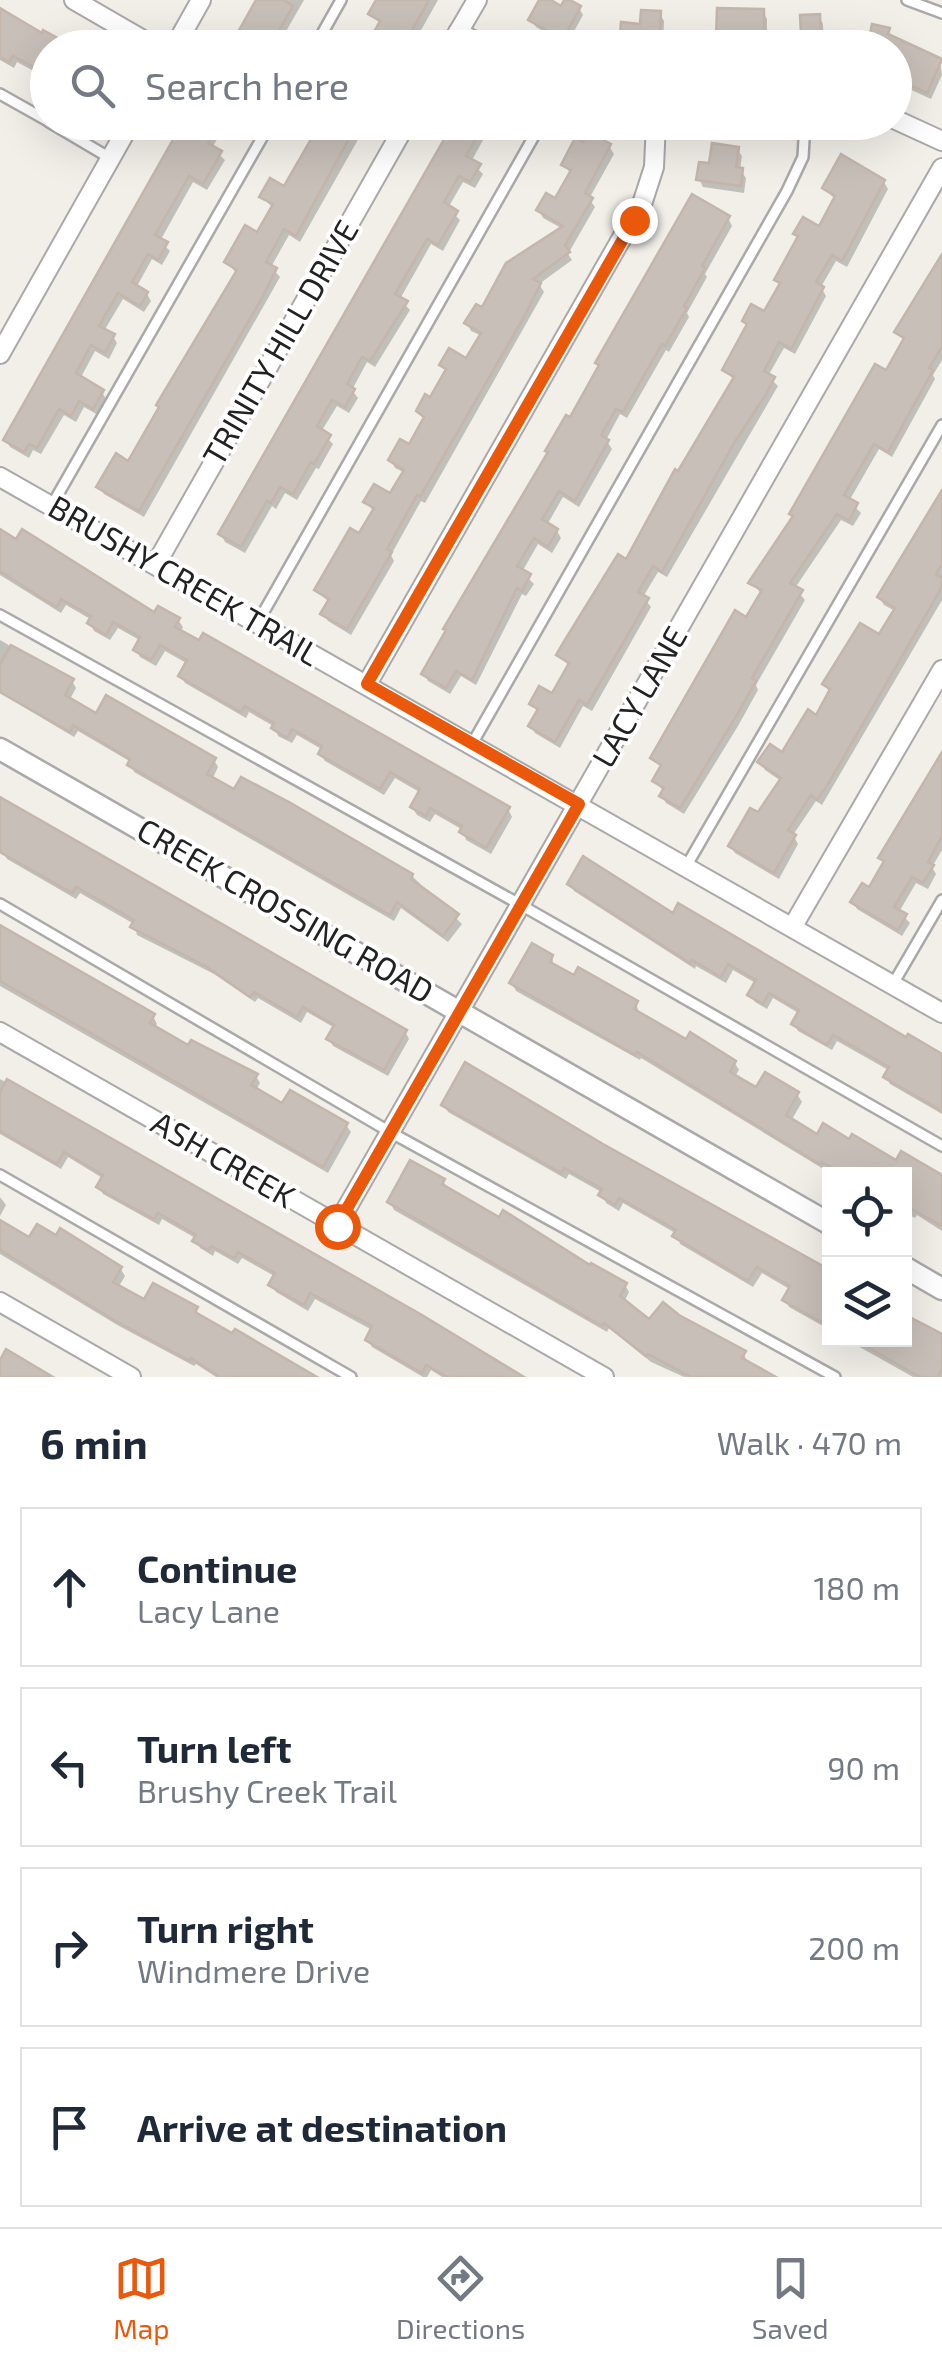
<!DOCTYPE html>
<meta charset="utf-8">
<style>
body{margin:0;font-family:"Exo 2",sans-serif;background:#f2f2f3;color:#1f2937}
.controls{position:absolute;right:30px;bottom:30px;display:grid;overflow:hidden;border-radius:0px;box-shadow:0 10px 40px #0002}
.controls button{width:90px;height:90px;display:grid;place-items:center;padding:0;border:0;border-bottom:2px solid #e0e1e3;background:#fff;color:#1f2937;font:50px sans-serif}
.stop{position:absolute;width:30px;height:30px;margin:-22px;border:8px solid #ea580c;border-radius:50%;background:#fff}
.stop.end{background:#ea580c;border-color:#fff;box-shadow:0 2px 10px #0008}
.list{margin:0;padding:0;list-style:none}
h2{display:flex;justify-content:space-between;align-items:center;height:130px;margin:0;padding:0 40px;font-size:42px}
h2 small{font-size:32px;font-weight:400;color:#747a83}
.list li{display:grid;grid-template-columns:65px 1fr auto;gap:30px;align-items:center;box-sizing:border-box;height:160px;margin:0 20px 20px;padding:0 20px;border:2px solid #e0e1e3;border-radius:0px}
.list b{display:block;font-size:38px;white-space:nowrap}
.list p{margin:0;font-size:32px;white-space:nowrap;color:#747a83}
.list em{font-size:32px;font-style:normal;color:#747a83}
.icon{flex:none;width:55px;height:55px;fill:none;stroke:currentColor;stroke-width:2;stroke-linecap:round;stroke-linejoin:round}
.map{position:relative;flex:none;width:942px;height:1377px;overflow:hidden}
.search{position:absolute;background:#fff;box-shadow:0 10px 40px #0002;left:30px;right:30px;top:30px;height:110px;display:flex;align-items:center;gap:25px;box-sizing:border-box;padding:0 35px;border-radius:55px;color:#747a83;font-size:38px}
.sheet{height:850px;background:#fff}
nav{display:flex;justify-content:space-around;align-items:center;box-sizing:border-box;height:140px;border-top:2px solid #e0e1e3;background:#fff;font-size:28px;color:#747a83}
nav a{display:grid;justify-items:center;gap:5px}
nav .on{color:#ea580c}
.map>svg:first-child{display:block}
</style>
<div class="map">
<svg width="942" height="1377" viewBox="0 0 942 1377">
<rect width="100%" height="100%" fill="#f2efe9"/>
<g fill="#0003">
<polygon points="259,0 304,0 277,47 270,43"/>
<polygon points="379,0 438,0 411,48 368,48 381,24 371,14"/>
<polygon points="542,0 562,9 579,8 583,15 567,44 536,27 531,20"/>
<polygon points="0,9 68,48 48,48 48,94 35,82 39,74 17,62 14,68 0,60"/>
<polygon points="763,11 767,19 767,38 804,36 819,16 823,24 824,48 723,46 719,38"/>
<polygon points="660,14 664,21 663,48 622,48"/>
<polygon points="888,31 893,39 940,61 942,75 931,99 894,82 894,48 846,48 848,38 870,43"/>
<polygon points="184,122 227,122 212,148 225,160 207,190 193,182 160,241 170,251 162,265 152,259 136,288 147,294 151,301 144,312 123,299 104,331 113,336 117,343 109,359 95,351 80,379 102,392 106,399 98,415 84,407 76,422 64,415 41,454 33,450 29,458 10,447 6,440"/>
<polygon points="323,122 368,122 300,242 289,235 271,267 280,277 144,517 104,494 99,487 129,464 237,274 227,262 258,235 273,208 262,197 285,190"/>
<polygon points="457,122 493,122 471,162 483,174 475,188 463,182 448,208 460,220 443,251 431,244 400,299 410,310 375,367 367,362 352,390 358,398 349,413 337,406 321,432 333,444 319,469 316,468 297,500 285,493 276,509 272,506 245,553 225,542 221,534"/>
<polygon points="609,146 614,154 589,199 595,207 568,254 572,260 539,284 544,292 425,503 421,501 391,555 394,561 351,635 328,621 323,614 330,603 316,590 360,537 374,512 366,502 391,497 405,473 395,468 391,460 410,447 425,420 418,411 431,400 446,372 442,365 467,362 482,336 471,331 467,323 563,229 543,218 539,210 556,202 571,174 564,165"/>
<polygon points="737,149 742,156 740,170 746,178 744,193 703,187 699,179 711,166"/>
<polygon points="884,182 888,189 847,267 836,261 821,287 826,296 795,354 784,348 768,376 778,386 667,577 658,572 643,597 651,607 592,711 583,706 560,748 535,733 531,726 538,713 532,704 553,697 570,667 559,655 627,562 734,380 725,370 748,327 745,321 764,315 781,287 777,280 800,240 796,234 820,229 836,200 824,188"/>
<polygon points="728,218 732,226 705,274 707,277 687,313 689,317 669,352 666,350 627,418 620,414 606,440 612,449 579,507 563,497 547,525 557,531 561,538 552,553 538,544 522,572 534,584 526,596 522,594 476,685 461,676 450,694 428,681 424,674 571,420"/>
<polygon points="942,260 942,360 933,375 935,379 892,457 879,449 849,501 861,513 853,526 841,520 795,588 805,600 756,685 758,690 738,726 684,814 666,803 662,796 664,792 655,781 662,768 653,758 762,594 751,583 794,519 792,514 887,373 905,342 897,332"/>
<polygon points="942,495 942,600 822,805 816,801 793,835 798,844 779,879 735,853 730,846 758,816 781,781 765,770 760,762 782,755 817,718 829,692 825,684 880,638 895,611 884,605 879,597"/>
<polygon points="0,532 155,615 178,620 183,627 180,633 508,809 512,817 491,854 466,840 463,830 435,814 430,822 417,815 412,807 421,793 395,778 384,795 325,761 320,754 323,750 297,735 292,743 278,736 275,727 249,712 246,718 185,683 181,676 188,664 165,651 156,666 140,657 136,650 141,641 118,628 110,640 94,631 90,623 92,620 66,605 61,613 0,575"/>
<polygon points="0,640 72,681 76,688 69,701 97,717 214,760 218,767 212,780 412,876 462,924 448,942 401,908 394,921 134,772 131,762 78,731 74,737 0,693"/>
<polygon points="942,757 942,850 932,867 936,874 928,889 916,883 899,912 910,923 902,936 857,909 853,902 870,890 885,865 881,858"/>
<polygon points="0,800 405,1031 409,1039 388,1076 333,1046 329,1039 335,1028 307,1012 301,1023 258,998 255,1002 214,974 137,935 134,924 80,893 76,899 7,859 0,847"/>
<polygon points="570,884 674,916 942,1058 942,1114 890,1084 886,1077 890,1071 837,1041 832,1050 798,1031 794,1024 800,1014 773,998 767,1009 755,1002 750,995 757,984 733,970 726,983 696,966 695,969 574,891"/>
<polygon points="0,928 153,1016 157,1024 154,1029 189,1049 256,1076 260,1083 256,1090 283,1106 346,1125 351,1132 328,1173 0,986"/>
<polygon points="552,957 554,967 636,1003 639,1013 687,1042 734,1062 739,1070 734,1078 757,1091 797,1094 802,1102 791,1121 817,1138 942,1179 942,1231 917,1215 915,1218 904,1212 904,1174 838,1174 825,1170 641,1058 640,1060 516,991 512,983"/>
<polygon points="0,1079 100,1138 520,1377 442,1377 431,1370 427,1377 423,1377 372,1347 368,1340 372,1330 315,1299 308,1311 276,1292 271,1285 276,1277 242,1258 238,1264 215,1251 213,1256 200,1248 197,1239 162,1219 159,1225 103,1194 99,1187 104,1179 68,1157 61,1169 0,1134"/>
<polygon points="444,1105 830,1275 830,1330 789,1307 785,1300 791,1290 762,1273 753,1287 680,1244 677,1234 623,1203 619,1211 606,1203 603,1193 569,1174 566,1179 448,1112"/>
<polygon points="443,1180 447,1189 625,1285 629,1292 624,1302 650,1322 678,1317 744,1353 747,1363 763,1377 684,1377 651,1362 609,1328 607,1332 394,1210 390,1202"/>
<polygon points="0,1197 6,1205 0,1216"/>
<polygon points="0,1223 30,1240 120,1268 125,1276 118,1288 145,1302 196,1309 200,1316 307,1377 216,1377 196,1364 194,1366 119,1326 0,1254"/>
<polygon points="942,1337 942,1377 913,1377 847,1340"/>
</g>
<g fill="#c7bfb8" stroke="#c4b6ab" stroke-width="2.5">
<polygon points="256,0 283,0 293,6 269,48 229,48"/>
<polygon points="376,0 429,0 402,48 365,48 380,21 368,14"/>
<polygon points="539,0 551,0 561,6 564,0 570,0 581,6 563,39 528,20"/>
<polygon points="0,8 42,33 43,30 76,48 48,48 48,75 13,56 9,62 0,57"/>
<polygon points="717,8 764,9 764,35 801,34 800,15 820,14 821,48 724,48 724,39 716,39"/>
<polygon points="641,10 661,11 659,48 619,48 621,22 640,24"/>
<polygon points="872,24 890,28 888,34 942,59 927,93 894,78 894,48 867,48"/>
<polygon points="183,122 219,122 208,143 222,151 203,184 189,176 155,235 168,242 158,260 148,254 132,282 148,292 140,306 118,293 99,326 115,334 105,353 91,345 76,373 104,390 93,409 79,401 71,416 59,409 37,448 29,444 24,452 3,440"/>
<polygon points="321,122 358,122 296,236 284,229 266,262 277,268 263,296 139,511 96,487 116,453 128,461 159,407 156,405 237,270 224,262 245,225 257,232 273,204 259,197 270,178 284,186"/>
<polygon points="454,122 485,122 466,156 481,164 470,182 459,176 444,202 458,211 438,245 427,239 395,294 408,301 370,361 362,357 347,384 355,389 345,407 332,400 317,426 331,435 314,464 311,462 293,494 280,487 271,503 267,501 241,547 218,534"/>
<polygon points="588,132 611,144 585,193 593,198 565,245 570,252 533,279 541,283 524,317 420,497 417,495 387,549 392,552 347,629 320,614 329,599 314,590 350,528 359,533 374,508 363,502 374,484 390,493 404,470 388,460 400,439 409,444 424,417 416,411 425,394 430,397 446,369 439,365 449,348 466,358 481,333 464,323 476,304 482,307 506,263 563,226 536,210 546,193 555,198 571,170 561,165 575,138 583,142"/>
<polygon points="712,143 739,147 736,167 743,168 741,186 696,180 699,162 709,163"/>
<polygon points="841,154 885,180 842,261 832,255 816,282 824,287 791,349 779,342 764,371 775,377 766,394 733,445 662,572 653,566 638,592 649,598 587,705 579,700 555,742 528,726 538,709 529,704 539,686 552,693 569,663 556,655 563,643 618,554 626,559 675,469 678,471 734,377 722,370 747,324 742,321 751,304 764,311 780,283 774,280 798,236 793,234 803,217 819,226 835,196 822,188"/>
<polygon points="692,194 730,216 702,266 705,268 684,306 687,308 665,346 662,344 623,412 616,409 601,435 609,440 575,501 559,491 542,519 558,529 548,547 534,538 517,566 531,574 522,591 517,588 472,680 456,671 446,688 421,674 446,630 443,629 548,452 545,451 566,415 570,417 599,365 595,363"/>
<polygon points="942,254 942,347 929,368 933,370 888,452 874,444 844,495 858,503 849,521 837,514 790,583 803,590 752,678 756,681 735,718 680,808 659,796 664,788 652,781 661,765 650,758 735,610 746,617 762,590 748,583 793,516 789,514 875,364 886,370 904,338 894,332"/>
<polygon points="942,490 942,564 936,574 942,578 942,587 828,784 817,800 811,795 788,830 796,835 774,873 728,846 750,808 758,812 781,778 757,762 770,744 782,752 808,709 816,715 830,689 822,684 860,623 879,634 895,608 877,597"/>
<polygon points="0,529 16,539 22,529 154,612 158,606 180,618 175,627 199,640 203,633 510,807 486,848 459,832 462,826 430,808 426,816 410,807 420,789 390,772 380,789 318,754 322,746 292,729 287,738 271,728 274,723 245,706 241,712 178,676 187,660 160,645 151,660 133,650 140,637 113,622 106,635 87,623 91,616 61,599 57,607 40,597 0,571"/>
<polygon points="11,645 74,679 65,695 96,713 106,695 216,758 207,774 234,789 241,777 289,802 413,874 411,879 459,914 443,936 397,902 390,915 127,765 130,759 73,725 70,732 0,692 0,664"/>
<polygon points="942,752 942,836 928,862 934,865 923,883 912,877 894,907 907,914 898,930 850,902 862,883 869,887 884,861 878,858"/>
<polygon points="0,797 407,1030 384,1070 326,1039 334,1025 303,1007 297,1017 254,992 250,997 207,967 130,927 134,920 76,887 72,893 0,852"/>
<polygon points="583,856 673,913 678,903 906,1037 908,1034 942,1054 942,1111 883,1077 889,1067 833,1035 827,1045 791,1024 799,1010 769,993 763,1004 747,995 756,980 728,964 721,977 692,960 690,963 567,884"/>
<polygon points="0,925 155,1014 150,1023 188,1045 191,1040 258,1074 251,1085 282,1103 290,1090 348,1123 323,1167 0,981"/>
<polygon points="532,943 553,955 550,962 574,975 578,967 638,1001 634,1009 686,1039 690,1032 736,1061 730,1072 756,1087 765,1072 799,1092 786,1115 817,1134 823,1123 849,1139 852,1134 896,1160 901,1151 942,1175 942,1226 904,1205 904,1174 843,1174 822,1162 821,1165 637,1052 635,1055 509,983"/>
<polygon points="465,1062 603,1144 830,1270 830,1327 782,1300 790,1286 757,1267 748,1281 672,1236 676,1230 619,1198 615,1205 598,1195 602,1189 564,1168 561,1173 441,1105"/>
<polygon points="7,1079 422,1315 524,1377 448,1377 426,1365 422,1373 365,1340 372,1326 310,1293 304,1305 268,1285 275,1273 238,1252 234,1258 211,1246 208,1250 192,1241 196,1235 158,1213 154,1219 111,1196 96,1187 103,1175 64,1152 57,1164 0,1131 0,1092"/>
<polygon points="410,1160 445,1179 442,1184 499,1217 503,1210 590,1265 591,1263 627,1283 620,1296 649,1319 663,1302 679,1315 746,1351 742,1358 776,1377 691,1377 648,1354 646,1356 604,1323 602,1326 387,1202"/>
<polygon points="0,1220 29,1237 37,1224 56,1235 60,1228 122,1267 113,1282 144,1299 153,1283 198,1307 195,1312 232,1333 235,1329 317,1377 220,1377 191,1358 190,1361 112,1319 0,1250"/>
<polygon points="904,1314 942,1334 942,1368 937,1377 920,1377 855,1340 904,1340"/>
<polygon points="6,1349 53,1377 0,1377 0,1360"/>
</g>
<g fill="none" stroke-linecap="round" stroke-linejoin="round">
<defs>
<g id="service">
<polyline points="907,0 942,13"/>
<polyline points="314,48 341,0"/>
<polyline points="0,94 48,121"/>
<polyline points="49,122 110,158"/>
<polyline points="52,505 271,122"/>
<polyline points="0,615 521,905 942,1146"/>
<polyline points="258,622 542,122"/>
<polyline points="472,744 787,191 803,157 805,122"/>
<polyline points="687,865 942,425"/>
<polyline points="0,904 390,1132 835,1377"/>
<polyline points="893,984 942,900"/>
<polyline points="0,1175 351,1377"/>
</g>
<g id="minor">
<polyline points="74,0 157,48"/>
<polyline points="458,32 487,48"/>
<polyline points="174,48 201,0"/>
<polyline points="449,48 477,0"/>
<polyline points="894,119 942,141"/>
<polyline points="0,354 131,122"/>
<polyline points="0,477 942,1013"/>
<polyline points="156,564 407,122"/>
<polyline points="367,684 643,201 654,167 656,122"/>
<polyline points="793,926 942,670"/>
<polyline points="0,1032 604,1377"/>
<polyline points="337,1225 942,168"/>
<polyline points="0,1302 131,1377"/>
</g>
<g id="tertiary">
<polyline points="0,749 830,1224"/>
<polyline points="904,1267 942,1289"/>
</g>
</defs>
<use href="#service" stroke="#a9a9a9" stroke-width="14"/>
<use href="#minor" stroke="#a9a9a9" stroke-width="22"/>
<use href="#tertiary" stroke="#a9a9a9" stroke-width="25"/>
<use href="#service" stroke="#fff" stroke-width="9"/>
<use href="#minor" stroke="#fff" stroke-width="18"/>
<use href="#tertiary" stroke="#fff" stroke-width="20"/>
</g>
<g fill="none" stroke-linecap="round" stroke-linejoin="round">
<polyline stroke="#ea580c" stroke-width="12" points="337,1226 579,804 367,684 634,220"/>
</g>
<g text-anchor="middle" stroke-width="8" stroke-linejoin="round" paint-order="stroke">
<g font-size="32" fill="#222" stroke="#fff">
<text transform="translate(281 343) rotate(-60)" y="11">TRINITY HILL DRIVE</text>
<text transform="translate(184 581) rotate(30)" y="11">BRUSHY CREEK TRAIL</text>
<text transform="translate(640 697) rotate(-60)" y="11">LACY LANE</text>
<text transform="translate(285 911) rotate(30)" y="11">CREEK CROSSING ROAD</text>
<text transform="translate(223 1160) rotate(30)" y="11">ASH CREEK</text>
</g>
</g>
</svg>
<div class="controls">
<button><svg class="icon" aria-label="locate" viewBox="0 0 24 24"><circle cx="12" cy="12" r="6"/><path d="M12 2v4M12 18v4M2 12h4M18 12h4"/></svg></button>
<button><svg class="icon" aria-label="layers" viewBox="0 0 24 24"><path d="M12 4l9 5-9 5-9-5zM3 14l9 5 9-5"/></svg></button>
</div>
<div class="stop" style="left:337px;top:1226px"></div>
<div class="stop end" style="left:634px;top:220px"></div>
<div class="search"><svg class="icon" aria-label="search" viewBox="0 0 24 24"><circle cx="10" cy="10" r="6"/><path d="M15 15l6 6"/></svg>Search here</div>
</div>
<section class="sheet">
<h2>6 min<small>Walk · 470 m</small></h2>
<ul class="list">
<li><svg class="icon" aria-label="ahead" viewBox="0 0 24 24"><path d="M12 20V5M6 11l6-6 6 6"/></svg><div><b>Continue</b><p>Lacy Lane</p></div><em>180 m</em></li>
<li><svg class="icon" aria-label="left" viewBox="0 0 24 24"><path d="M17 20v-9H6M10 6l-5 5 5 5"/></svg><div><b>Turn left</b><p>Brushy Creek Trail</p></div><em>90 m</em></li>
<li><svg class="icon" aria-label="right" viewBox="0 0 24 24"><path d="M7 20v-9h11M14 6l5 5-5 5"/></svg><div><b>Turn right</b><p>Windmere Drive</p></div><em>200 m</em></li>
<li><svg class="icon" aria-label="arrive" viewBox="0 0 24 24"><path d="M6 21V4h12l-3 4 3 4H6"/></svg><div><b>Arrive at destination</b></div></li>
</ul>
</section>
<nav>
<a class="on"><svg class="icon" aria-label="map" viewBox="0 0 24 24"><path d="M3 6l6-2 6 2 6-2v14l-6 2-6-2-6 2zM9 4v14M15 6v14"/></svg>Map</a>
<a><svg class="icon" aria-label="directions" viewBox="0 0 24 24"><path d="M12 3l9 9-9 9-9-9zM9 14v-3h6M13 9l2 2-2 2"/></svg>Directions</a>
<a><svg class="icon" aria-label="saved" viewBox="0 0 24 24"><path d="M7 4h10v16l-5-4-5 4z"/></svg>Saved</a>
</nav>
